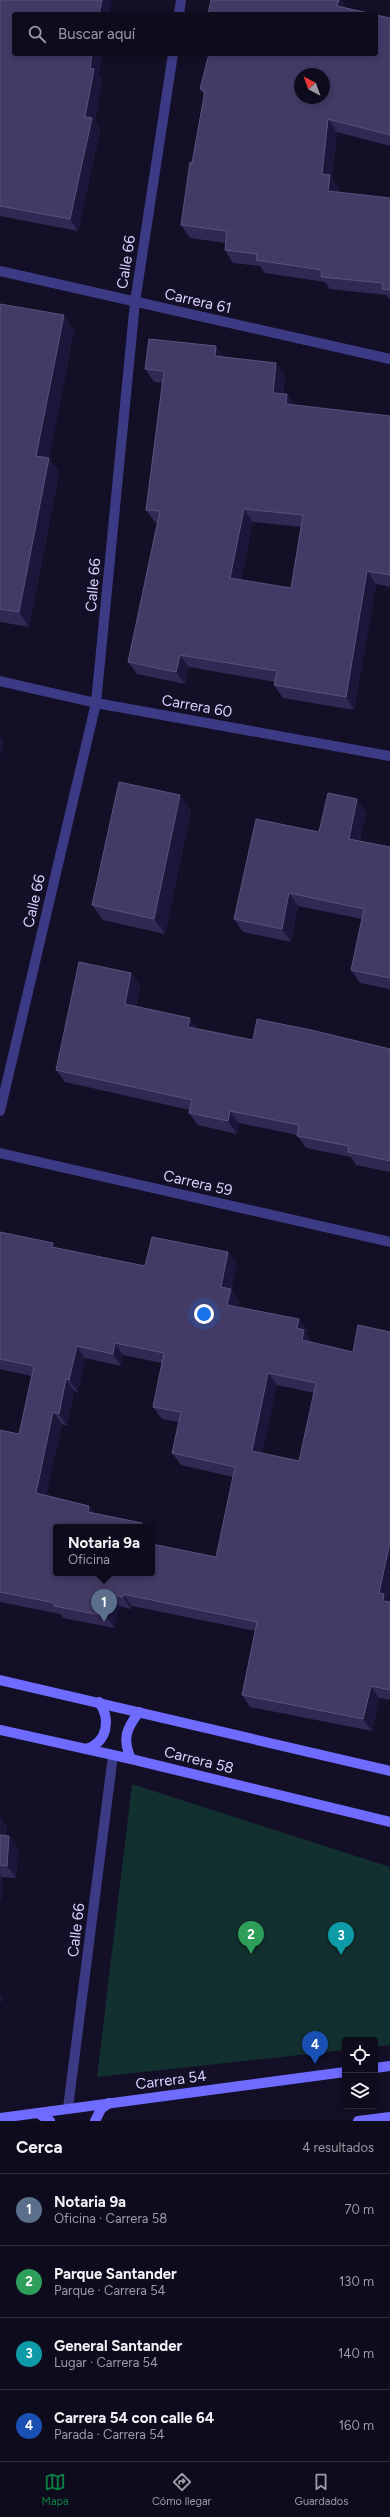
<!DOCTYPE html>
<html lang="es">
<meta charset="utf-8">
<style>
body{margin:0;font-family:Figtree,sans-serif;background:#1c1929;color:#f1f3f6}
.controls{position:absolute;right:12px;bottom:12px;display:grid;overflow:hidden;border-radius:4px;box-shadow:0 2px 6px #0003}
.controls button{width:36px;height:36px;display:grid;place-items:center;padding:0;border:0;border-bottom:1px solid #2e2b3b;background:#0e0b1c;color:#f1f3f6;font:20px sans-serif}
.compass{position:absolute;left:294px;top:68px;width:36px;height:36px;border-radius:50%;background:#0e0b1c;box-shadow:0 2px 6px #0003;rotate:319deg}
.you{position:absolute;left:204px;top:1314px;width:14px;height:14px;margin:-10px;border:3px solid #fff;border-radius:50%;background:#1a73e8;box-shadow:0 0 0 6px #1a73e833}
.badge{display:grid;place-items:center;width:26px;height:26px;border-radius:50%;background:#0b8043;color:#fff;font-size:13px;font-weight:700}
.pin{position:absolute;translate:-50% -33px;filter:drop-shadow(0 1px 2px #0008)}
.pin::after{content:'';position:absolute;top:21px;width:14px;height:12px;background:inherit;clip-path:polygon(0 0,100% 0,50% 100%)}
.popup{position:absolute;left:53px;top:1524px;width:102px;height:52px;box-sizing:border-box;display:grid;place-content:center;border-radius:4px;background:#0e0b1c;filter:drop-shadow(0 1px 3px #0005);font-size:13px;white-space:nowrap;color:#9b9ba3}
.popup b{font-size:15px;color:#f1f3f6}
.popup::after{content:'';position:absolute;left:50%;top:100%;margin-left:-8px;border:8px solid transparent;border-top-color:#0e0b1c}
.list{margin:0;padding:0;list-style:none}
h2{display:flex;justify-content:space-between;align-items:center;height:52px;margin:0;padding:0 16px;font-size:17px}
h2 small{font-size:13px;font-weight:400;color:#9b9ba3}
.list li{display:grid;grid-template-columns:26px 1fr auto;gap:12px;align-items:center;box-sizing:border-box;height:72px;padding:0 16px;border-top:1px solid #2e2b3b}
.list b{display:block;font-size:15px;white-space:nowrap}
.list p{margin:0;font-size:13px;white-space:nowrap;color:#9b9ba3}
.list em{font-size:13px;font-style:normal;color:#9b9ba3}
.icon{flex:none;width:22px;height:22px;fill:none;stroke:currentColor;stroke-width:2;stroke-linecap:round;stroke-linejoin:round}
.map{position:relative;flex:none;width:390px;height:2121px;overflow:hidden}
.search{position:absolute;background:#0e0b1c;box-shadow:0 2px 6px #0003;left:12px;right:12px;top:12px;height:44px;display:flex;align-items:center;gap:10px;box-sizing:border-box;padding:0 14px;border-radius:4px;color:#9b9ba3;font-size:15px}
.sheet{height:340px;background:#0e0b1c}
nav{display:flex;justify-content:space-around;align-items:center;box-sizing:border-box;height:56px;border-top:1px solid #2e2b3b;background:#0e0b1c;font-size:11px;color:#9b9ba3}
nav a{display:grid;justify-items:center;gap:2px}
nav .on{color:#0b8043}
.map>svg:first-child{display:block}
</style>
<div class="map">
<svg width="390" height="2121" viewBox="0 0 390 2121">
<rect width="100%" height="100%" fill="#130f26"/>
<polygon fill="#12302f" points="132,1784 390,1867 390,2045 375,2047 375,2040 345,2040 345,2050 97,2077"/>
<g fill="none" stroke-linecap="round" stroke-linejoin="round">
<g stroke="#3d3a85" stroke-width="10">
<polyline points="179,14 181,0"/>
<polyline points="0,271 390,359"/>
<polyline points="0,681 96,703 390,756"/>
<polyline points="0,1111 96,703 135,302 173,54"/>
<polyline points="0,1153 390,1242"/>
<polyline points="68,2108 113,1755"/>
</g>
<g stroke="#6f6bff" stroke-width="10">
<polyline points="0,1680 390,1771"/>
<polyline points="0,1730 131,1759 390,1822"/>
<path d="M 86,1749 C 108,1742 111,1719 99,1702"/>
<path d="M 131,1759 C 122,1739 126,1729 139,1712"/>
<polyline points="375,2068 390,2066"/>
<polyline points="38,2113 50,2121"/>
<polyline points="0,2118 345,2072"/>
<polyline points="95,2121 101,2109 109,2103"/>
<polyline points="358,2121 390,2117"/>
</g>
</g>
<g fill="#312854" fill-rule="evenodd">
<polygon points="0,0 14,54 102,54 99,75 102,80 95,122 100,130 78,231 0,216"/>
<polygon points="390,18 390,146 337,132 332,178 339,188 339,193 390,198 390,300 386,295 330,289 325,282 265,273 260,266 233,263 225,250 225,243 190,238 181,225 204,95 200,89"/>
<polygon points="0,304 74,330 49,458 59,473 29,627 0,622"/>
<path d="M 216,346 L 224,357 L 276,363 L 285,376 L 283,394 L 287,394 L 294,405 L 390,416 L 390,587 L 376,584 L 354,710 L 283,698 L 274,685 L 275,682 L 189,667 L 185,684 L 137,674 L 128,662 L 157,523 L 155,522 L 146,510 L 162,383 L 154,382 L 145,369 ZM 253,522 L 301,527 L 291,588 L 241,580 Z"/>
<polygon points="191,810 165,934 103,920 92,905"/>
<polygon points="366,812 360,841 390,847 390,989 360,983 351,970 362,919 298,906 291,942 243,932 234,919 319,832"/>
<polygon points="131,973 140,986 136,1006 198,1029 253,1040 390,1049 390,1172 356,1165 351,1157 306,1148 297,1135 239,1123 237,1134 198,1125 189,1113 190,1110 65,1082 56,1070"/>
<path d="M 0,1232 L 56,1248 L 145,1266 L 228,1252 L 237,1264 L 231,1290 L 239,1301 L 238,1307 L 299,1319 L 308,1331 L 307,1334 L 312,1343 L 353,1352 L 390,1332 L 390,1591 L 388,1599 L 390,1602 L 390,1700 L 379,1698 L 372,1731 L 250,1707 L 242,1695 L 255,1631 L 132,1606 L 131,1609 L 119,1606 L 114,1628 L 63,1618 L 60,1614 L 0,1602 L 0,1430 L 19,1434 L 31,1376 L 0,1369 ZM 123,1355 L 162,1363 L 153,1407 L 162,1419 L 179,1422 L 172,1453 L 181,1465 L 233,1477 L 216,1557 L 56,1527 L 144,1527 L 142,1523 L 94,1513 L 89,1506 L 46,1495 L 62,1424 L 67,1426 L 74,1391 L 78,1392 L 85,1358 L 121,1366 ZM 277,1385 L 314,1393 L 299,1461 L 262,1453 Z"/>
<polygon points="0,1817 7,1827 6,1836 9,1836 18,1849 16,1878 2,1877 1,1901 0,1901"/>
</g>
<g fill="#1d163a">
<polygon points="102,0 112,0 109,14 99,14"/>
<polygon points="339,0 342,0 348,9 337,6"/>
<polygon points="92,54 102,54 99,75 102,80 95,122 100,130 78,231 70,219 85,117 90,68"/>
<polygon points="328,119 337,132 332,178 339,188 337,204 328,191 322,174"/>
<polygon points="64,315 74,330 49,458 59,473 29,627 19,612 36,456"/>
<polygon points="216,346 225,359 215,356"/>
<polygon points="276,363 285,376 282,405 273,393"/>
<polygon points="287,394 296,407 286,404"/>
<polygon points="244,509 253,522 239,591 230,578"/>
<polygon points="367,571 376,584 354,710 346,697"/>
<polygon points="180,655 189,667 185,684 176,672"/>
<polygon points="0,737 4,742 0,758"/>
<polygon points="180,795 191,810 165,934 154,919"/>
<polygon points="357,799 366,812 358,851 349,839"/>
<polygon points="289,893 298,906 291,942 282,929"/>
<polygon points="131,973 140,986 133,1017 125,1004"/>
<polygon points="190,1018 199,1030 188,1027"/>
<polygon points="230,1111 239,1123 237,1134 228,1121"/>
<polygon points="53,1243 61,1255 52,1247"/>
<polygon points="228,1252 237,1264 231,1290 239,1301 236,1317 227,1305 221,1287"/>
<polygon points="299,1319 308,1331 307,1334 312,1342 310,1352 302,1340 297,1328"/>
<polygon points="115,1343 123,1355 121,1366 113,1354"/>
<polygon points="77,1346 85,1358 78,1392 69,1380"/>
<polygon points="268,1373 277,1385 260,1463 252,1451"/>
<polygon points="66,1379 74,1391 67,1426 59,1414"/>
<polygon points="53,1412 62,1424 44,1505 36,1493"/>
<polygon points="89,1506 97,1518 88,1512"/>
<polygon points="142,1523 144,1527 141,1527"/>
<polygon points="390,1542 390,1591 388,1599 390,1602 383,1601 379,1593"/>
<polygon points="111,1594 119,1606 114,1628 106,1616"/>
<polygon points="123,1594 132,1606 131,1609 123,1597"/>
<polygon points="371,1686 379,1698 372,1731 363,1719"/>
<polygon points="0,1817 7,1827 5,1847 0,1840"/>
<polygon points="9,1836 18,1849 16,1878 7,1866"/>
<polygon points="0,1874 2,1877 1,1901 0,1901"/>
<polygon points="0,1994 3,1999 0,2004"/>
</g>
<g fill="#433a66" stroke="#5a527e" fill-rule="evenodd">
<polygon points="0,0 102,0 99,14 14,14 14,54 92,54 90,68 94,69 85,117 92,118 70,219 0,206"/>
<polygon points="211,0 339,0 337,6 373,14 208,14"/>
<path d="M 376,15 L 390,18 L 390,135 L 328,119 L 322,174 L 330,175 L 328,191 L 390,198 L 390,290 L 382,289 L 383,283 L 321,277 L 322,270 L 256,260 L 257,254 L 225,250 L 227,231 L 181,225 L 190,162 L 192,163 L 205,91 L 200,89 L 209,54 L 376,54 ZM 300,74 L 324,74 L 324,98 L 300,98 Z"/>
<polygon points="0,304 64,315 36,456 49,458 19,612 0,609"/>
<path d="M 149,339 L 216,346 L 215,356 L 276,363 L 273,393 L 287,394 L 286,404 L 390,416 L 390,575 L 367,571 L 346,697 L 274,685 L 277,671 L 180,655 L 176,672 L 128,662 L 160,511 L 146,510 L 164,371 L 145,369 ZM 244,509 L 303,515 L 291,588 L 230,578 Z"/>
<polygon points="119,782 180,795 154,919 92,905"/>
<polygon points="328,793 357,799 349,839 390,847 390,978 351,970 364,909 289,893 282,929 234,919 256,819 319,832"/>
<polygon points="79,962 131,973 125,1004 190,1018 188,1027 253,1040 257,1019 311,1030 390,1049 390,1161 348,1152 349,1146 297,1136 299,1125 230,1111 228,1121 189,1113 192,1100 56,1070"/>
<path d="M 0,1232 L 53,1243 L 52,1247 L 145,1266 L 152,1237 L 228,1252 L 221,1287 L 231,1289 L 227,1305 L 299,1319 L 297,1328 L 304,1330 L 302,1340 L 353,1352 L 358,1325 L 390,1332 L 390,1542 L 379,1593 L 384,1594 L 383,1601 L 390,1602 L 390,1690 L 371,1686 L 363,1719 L 242,1695 L 257,1622 L 123,1594 L 123,1597 L 111,1594 L 106,1616 L 54,1606 L 55,1603 L 0,1592 L 0,1430 L 19,1434 L 34,1366 L 0,1359 ZM 115,1343 L 164,1353 L 153,1407 L 181,1412 L 172,1453 L 235,1467 L 216,1557 L 152,1544 L 152,1573 L 56,1573 L 56,1527 L 141,1527 L 142,1523 L 88,1512 L 89,1506 L 36,1493 L 53,1412 L 59,1414 L 66,1379 L 69,1380 L 77,1346 L 113,1354 ZM 268,1373 L 316,1383 L 299,1461 L 252,1451 Z"/>
<polygon points="0,1835 9,1836 7,1866 0,1865"/>
</g>
<g text-anchor="middle" stroke-width="3" stroke-linejoin="round" paint-order="stroke">
<g font-size="15" fill="#d9d4ff" stroke="#130f26">
<text transform="translate(126 262) rotate(-81)" y="5">Calle 66</text>
<text transform="translate(198 301) rotate(13)" y="5">Carrera 61</text>
<text transform="translate(93 585) rotate(-85)" y="5">Calle 66</text>
<text transform="translate(197 706) rotate(10)" y="5">Carrera 60</text>
<text transform="translate(34 901) rotate(-77)" y="5">Calle 66</text>
<text transform="translate(198 1183) rotate(13)" y="5">Carrera 59</text>
<text transform="translate(199 1760) rotate(14)" y="5">Carrera 58</text>
<text transform="translate(76 1930) rotate(-83)" y="5">Calle 66</text>
<text transform="translate(171 2080) rotate(-7)" y="5">Carrera 54</text>
</g>
</g>
</svg>
<div class="controls">
<button><svg class="icon" aria-label="locate" viewBox="0 0 24 24"><circle cx="12" cy="12" r="6"/><path d="M12 2v4M12 18v4M2 12h4M18 12h4"/></svg></button>
<button><svg class="icon" aria-label="layers" viewBox="0 0 24 24"><path d="M12 4l9 5-9 5-9-5zM3 14l9 5 9-5"/></svg></button>
</div>
<svg class="compass" viewBox="-18 -18 36 36"><path d="M0-13l5 13h-10z" fill="#e53935"/><path d="M0 13l5-13h-10z" fill="#9b9ba3"/></svg>
<div class="you"></div>
<div class="pin badge" style="left:104px;top:1622px;background:#5c6f8a">1</div>
<div class="popup"><b>Notaria 9a</b>Oficina</div>
<div class="pin badge" style="left:251px;top:1954px;background:#2e9e5b">2</div>
<div class="pin badge" style="left:341px;top:1955px;background:#0f9aa8">3</div>
<div class="pin badge" style="left:315px;top:2064px;background:#1a4fb4">4</div>
<div class="search"><svg class="icon" aria-label="search" viewBox="0 0 24 24"><circle cx="10" cy="10" r="6"/><path d="M15 15l6 6"/></svg>Buscar aquí</div>
</div>
<section class="sheet">
<h2>Cerca<small>4 resultados</small></h2>
<ul class="list">
<li><span class="badge" style="background:#5c6f8a">1</span><div><b>Notaria 9a</b><p>Oficina · Carrera 58</p></div><em>70 m</em></li>
<li><span class="badge" style="background:#2e9e5b">2</span><div><b>Parque Santander</b><p>Parque · Carrera 54</p></div><em>130 m</em></li>
<li><span class="badge" style="background:#0f9aa8">3</span><div><b>General Santander</b><p>Lugar · Carrera 54</p></div><em>140 m</em></li>
<li><span class="badge" style="background:#1a4fb4">4</span><div><b>Carrera 54 con calle 64</b><p>Parada · Carrera 54</p></div><em>160 m</em></li>
</ul>
</section>
<nav>
<a class="on"><svg class="icon" aria-label="map" viewBox="0 0 24 24"><path d="M3 6l6-2 6 2 6-2v14l-6 2-6-2-6 2zM9 4v14M15 6v14"/></svg>Mapa</a>
<a><svg class="icon" aria-label="directions" viewBox="0 0 24 24"><path d="M12 3l9 9-9 9-9-9zM9 14v-3h6M13 9l2 2-2 2"/></svg>Cómo llegar</a>
<a><svg class="icon" aria-label="saved" viewBox="0 0 24 24"><path d="M7 4h10v16l-5-4-5 4z"/></svg>Guardados</a>
</nav>
